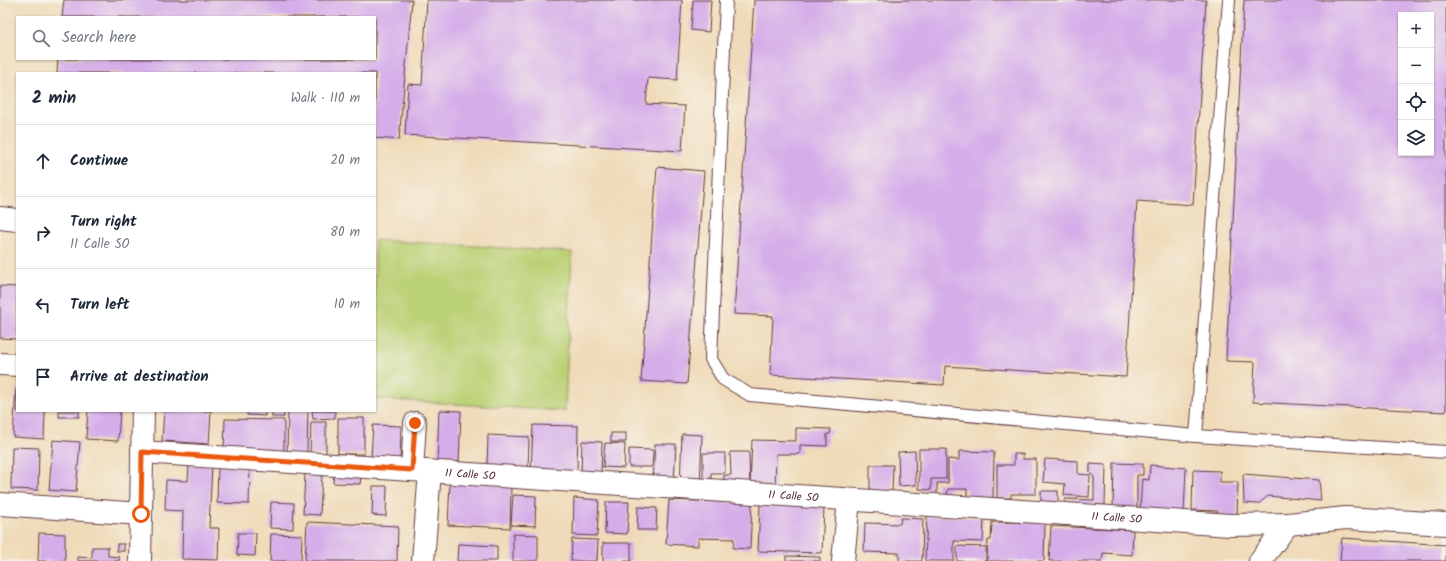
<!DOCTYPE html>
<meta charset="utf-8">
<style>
body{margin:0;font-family:Kalam,sans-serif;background:#f6f6f7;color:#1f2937}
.controls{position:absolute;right:12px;top:12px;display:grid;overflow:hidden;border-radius:0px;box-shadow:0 1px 3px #0004}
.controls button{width:36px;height:36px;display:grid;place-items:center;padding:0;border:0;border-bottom:1px solid #e0e1e3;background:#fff;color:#1f2937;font:20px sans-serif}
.stop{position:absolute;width:12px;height:12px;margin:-9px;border:3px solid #ea580c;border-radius:50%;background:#fff}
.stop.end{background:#ea580c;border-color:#fff;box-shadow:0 1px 4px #0008}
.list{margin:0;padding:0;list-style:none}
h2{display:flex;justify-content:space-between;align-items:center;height:52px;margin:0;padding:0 16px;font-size:17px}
h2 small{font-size:13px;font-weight:400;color:#747a83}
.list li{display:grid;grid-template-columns:26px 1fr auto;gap:12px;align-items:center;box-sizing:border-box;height:72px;padding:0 16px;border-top:1px solid #e0e1e3}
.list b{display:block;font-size:15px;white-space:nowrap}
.list p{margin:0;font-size:13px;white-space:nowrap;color:#747a83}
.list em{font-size:13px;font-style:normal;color:#747a83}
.icon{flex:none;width:22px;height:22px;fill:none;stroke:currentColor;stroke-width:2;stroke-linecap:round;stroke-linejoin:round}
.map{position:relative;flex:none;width:1446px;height:561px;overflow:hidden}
.search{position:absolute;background:#fff;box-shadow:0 1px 3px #0004;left:16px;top:16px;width:360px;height:44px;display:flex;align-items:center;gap:10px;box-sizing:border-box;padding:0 14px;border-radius:0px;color:#747a83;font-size:15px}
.panel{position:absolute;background:#fff;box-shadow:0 1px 3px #0004;left:16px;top:72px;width:360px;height:340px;border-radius:0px}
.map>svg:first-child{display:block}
</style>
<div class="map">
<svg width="1446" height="561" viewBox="0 0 1446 561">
<rect width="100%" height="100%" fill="#f7f3e8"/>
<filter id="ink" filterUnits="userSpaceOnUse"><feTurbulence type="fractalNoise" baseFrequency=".025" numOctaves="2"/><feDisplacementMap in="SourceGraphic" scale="8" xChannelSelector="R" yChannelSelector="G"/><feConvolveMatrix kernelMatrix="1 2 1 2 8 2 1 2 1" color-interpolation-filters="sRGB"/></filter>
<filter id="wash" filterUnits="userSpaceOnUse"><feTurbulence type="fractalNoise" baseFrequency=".012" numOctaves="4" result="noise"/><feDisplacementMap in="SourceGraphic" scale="16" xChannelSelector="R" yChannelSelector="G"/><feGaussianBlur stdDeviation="0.9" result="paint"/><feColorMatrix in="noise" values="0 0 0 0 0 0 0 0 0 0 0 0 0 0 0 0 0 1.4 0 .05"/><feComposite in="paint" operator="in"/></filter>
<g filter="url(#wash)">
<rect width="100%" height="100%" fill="#efdbb9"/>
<polygon fill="#bbd176" stroke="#827850" points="375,240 572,252 565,411 375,399"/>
<g id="blocks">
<g fill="#d5aee9" fill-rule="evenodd">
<polygon points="64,0 412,0 399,140 375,138 375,73 57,73 58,59 375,59 375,17 62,17"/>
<polygon points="427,0 682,0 677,80 648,78 646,104 685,106 682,151 405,135 408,84 422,85"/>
<polygon points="693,0 711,0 709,32 691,30"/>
<polygon points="754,0 1206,0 1193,205 1137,201 1126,377 945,366 944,385 770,375 773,316 734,314"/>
<path d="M 1244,0 L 1446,0 L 1446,412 L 1253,402 L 1255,362 L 1226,361 ZM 1401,15 L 1431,15 L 1431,153 L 1401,153 Z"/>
<polygon points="657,167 704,171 687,384 641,381"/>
<polygon points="0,286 17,287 17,339 0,338"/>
<polygon points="16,389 17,389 17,411 45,411 44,439 13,437"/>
<polygon points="439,410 461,411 459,464 437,463"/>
<rect x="59" y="411" width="20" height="6"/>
<polygon points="88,411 120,411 118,441 86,439"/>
<polygon points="164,411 211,411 209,444 162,441"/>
<polygon points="247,411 265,411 265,416 247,415"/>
<rect x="272" y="411" width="12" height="6"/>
<polygon points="288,411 308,411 307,454 287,454"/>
<polygon points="312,411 335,411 335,418 313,419"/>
<rect x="338" y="418" width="26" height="36"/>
<polygon points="225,419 284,420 284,453 224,451"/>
<polygon points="311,422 326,422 326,455 310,455"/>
<polygon points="373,425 401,426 400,460 371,458"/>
<polygon points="533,425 578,426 577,474 531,472"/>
<polygon points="796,428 831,429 830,434 827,434 827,446 800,445 800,454 776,454 775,489 750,488 752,440 796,441"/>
<rect x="611" y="433" width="15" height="9"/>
<polygon points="682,434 702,435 700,485 680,484"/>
<polygon points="488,435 529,437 528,472 487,470"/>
<polygon points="53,440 80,442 76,492 49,490"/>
<polygon points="582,441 602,442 601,475 581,474"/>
<polygon points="605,443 625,444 624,468 603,467"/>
<polygon points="655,444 676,444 674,483 653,482"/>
<polygon points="12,447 39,448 38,490 11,489"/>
<polygon points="629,449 653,450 652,467 629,467"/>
<polygon points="919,449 946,449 946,479 931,479 931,490 919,489"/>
<polygon points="915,451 916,485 899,486 898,452"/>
<polygon points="959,451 994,452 993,499 967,499 967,489 948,489 947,495 937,495 937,483 948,483 948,459 959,460"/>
<polygon points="730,452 749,452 750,486 724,486 724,475 731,475"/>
<polygon points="703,453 725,453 725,473 711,473 711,484 703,484"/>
<polygon points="1014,454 1023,454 1023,459 1036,459 1036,494 1011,494 1011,498 997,498 997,465 1014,465"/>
<polygon points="1045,459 1078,461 1078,474 1090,475 1089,497 1064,495 1065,484 1043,482"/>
<polygon points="1114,463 1143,464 1143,475 1137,475 1137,510 1113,509"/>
<polygon points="189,464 212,465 209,528 219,528 218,560 182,559 183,511 165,510 166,480 188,481"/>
<polygon points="1090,464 1106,465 1105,505 1065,504 1065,499 1094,500 1094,477 1090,473"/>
<polygon points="218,465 250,467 249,504 217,503"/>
<polygon points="870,465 893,465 892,496 870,495"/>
<polygon points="1150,465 1186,468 1184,513 1140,510 1142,479 1149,480"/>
<polygon points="1193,470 1220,471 1220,482 1238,482 1237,519 1218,518 1218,511 1192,510"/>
<polygon points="305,474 322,475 320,515 303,514"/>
<polygon points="1243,474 1319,480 1321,501 1268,496 1258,504 1244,503"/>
<polygon points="334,475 361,476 360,484 333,483"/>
<polygon points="450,482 511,485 510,528 448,525"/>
<polygon points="373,486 387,486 386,516 372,515"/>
<rect x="1041" y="491" width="17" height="16"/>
<polygon points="513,495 536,496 535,526 511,525"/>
<polygon points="574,498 599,500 597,536 573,535"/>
<polygon points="669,500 752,503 750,549 733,548 734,539 698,538 698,546 666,544"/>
<polygon points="271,502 294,503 293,529 270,528"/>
<polygon points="606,502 629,502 627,534 605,533"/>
<polygon points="760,504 824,507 822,553 758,551"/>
<polygon points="638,507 657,508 656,530 637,530"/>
<polygon points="927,516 984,518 983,542 954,541 954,561 925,561"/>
<polygon points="901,518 923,519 922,561 899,561 899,553 864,552 865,523 900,524"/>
<polygon points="307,522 398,526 397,561 305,561"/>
<polygon points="992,522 1045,523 1044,561 987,561 988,540 991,540"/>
<polygon points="1051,526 1133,530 1132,555 1103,553 1102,561 1049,561"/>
<polygon points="39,533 65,534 65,561 38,561"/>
<polygon points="238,533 256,533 255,556 237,555"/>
<polygon points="271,534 302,535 301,561 270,561"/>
<polygon points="513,534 538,535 538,561 513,561"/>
<polygon points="1342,538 1446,545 1446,561 1340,561"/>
<polygon points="572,539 598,540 597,561 571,561"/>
<rect x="603" y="543" width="28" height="18"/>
<rect x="117" y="544" width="7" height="7"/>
<polygon points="458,544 497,546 497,561 457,561"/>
<polygon points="957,546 986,547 986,561 957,561"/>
<polygon points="92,547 108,547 108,556 119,557 119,561 78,561 78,557 92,558"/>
<polygon points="786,556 820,557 820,561 786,561"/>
</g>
</g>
</g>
<g filter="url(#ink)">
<use href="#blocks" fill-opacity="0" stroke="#633b40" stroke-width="1"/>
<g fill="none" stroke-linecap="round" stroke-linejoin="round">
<defs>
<g id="service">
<polyline points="726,0 711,359 723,379 750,395 1196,436 1229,0"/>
<polyline points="1196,436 1446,452"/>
</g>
<g id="minor">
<polyline points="0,218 17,220"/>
<polyline points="0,364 17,365"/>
<path id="s1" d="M 142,452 L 1230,525 L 1288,524 L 1346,518 L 1446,524"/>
<polyline points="412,470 415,423"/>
<polyline points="0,504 141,514"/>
<polyline points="140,561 143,411"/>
<polyline points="423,561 430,471"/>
<polyline points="843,561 849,500"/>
<polyline points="1260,561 1288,524"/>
</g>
</defs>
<use href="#service" stroke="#633b40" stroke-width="14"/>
<use href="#minor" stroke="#633b40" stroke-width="24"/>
<use href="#service" stroke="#fff" stroke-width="12"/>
<use href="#minor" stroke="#fff" stroke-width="22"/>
</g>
</g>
<g fill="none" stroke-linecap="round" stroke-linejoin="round" filter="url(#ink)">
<polyline stroke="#ea580c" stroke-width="5" points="141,514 142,452 412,470 415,423"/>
</g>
<g text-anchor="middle" stroke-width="3" stroke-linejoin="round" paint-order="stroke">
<g font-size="11" fill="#4a1f2b" stroke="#f7f3e8">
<text dy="4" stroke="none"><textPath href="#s1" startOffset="329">11 Calle SO</textPath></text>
<text dy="4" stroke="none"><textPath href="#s1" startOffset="653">11 Calle SO</textPath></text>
<text dy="4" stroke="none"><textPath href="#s1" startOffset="977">11 Calle SO</textPath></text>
</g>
</g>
</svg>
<div class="controls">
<button>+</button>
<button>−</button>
<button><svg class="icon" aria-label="locate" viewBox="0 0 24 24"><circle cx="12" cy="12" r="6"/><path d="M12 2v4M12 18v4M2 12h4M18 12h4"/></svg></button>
<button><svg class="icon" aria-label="layers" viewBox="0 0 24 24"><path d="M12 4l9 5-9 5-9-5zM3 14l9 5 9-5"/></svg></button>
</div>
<div class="stop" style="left:141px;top:514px"></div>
<div class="stop end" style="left:415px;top:423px"></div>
<div class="search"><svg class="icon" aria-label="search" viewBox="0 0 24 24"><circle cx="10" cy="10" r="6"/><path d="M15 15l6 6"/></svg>Search here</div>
<section class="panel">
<h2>2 min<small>Walk · 110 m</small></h2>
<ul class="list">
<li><svg class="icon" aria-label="ahead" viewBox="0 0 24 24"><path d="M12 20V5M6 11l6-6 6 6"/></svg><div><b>Continue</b></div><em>20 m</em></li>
<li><svg class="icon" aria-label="right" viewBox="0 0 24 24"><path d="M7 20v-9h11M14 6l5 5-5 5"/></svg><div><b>Turn right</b><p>11 Calle SO</p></div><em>80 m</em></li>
<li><svg class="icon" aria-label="left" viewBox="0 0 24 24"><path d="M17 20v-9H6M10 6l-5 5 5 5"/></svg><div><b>Turn left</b></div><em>10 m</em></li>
<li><svg class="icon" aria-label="arrive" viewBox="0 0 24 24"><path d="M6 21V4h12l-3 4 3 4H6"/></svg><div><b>Arrive at destination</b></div></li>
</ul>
</section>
</div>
